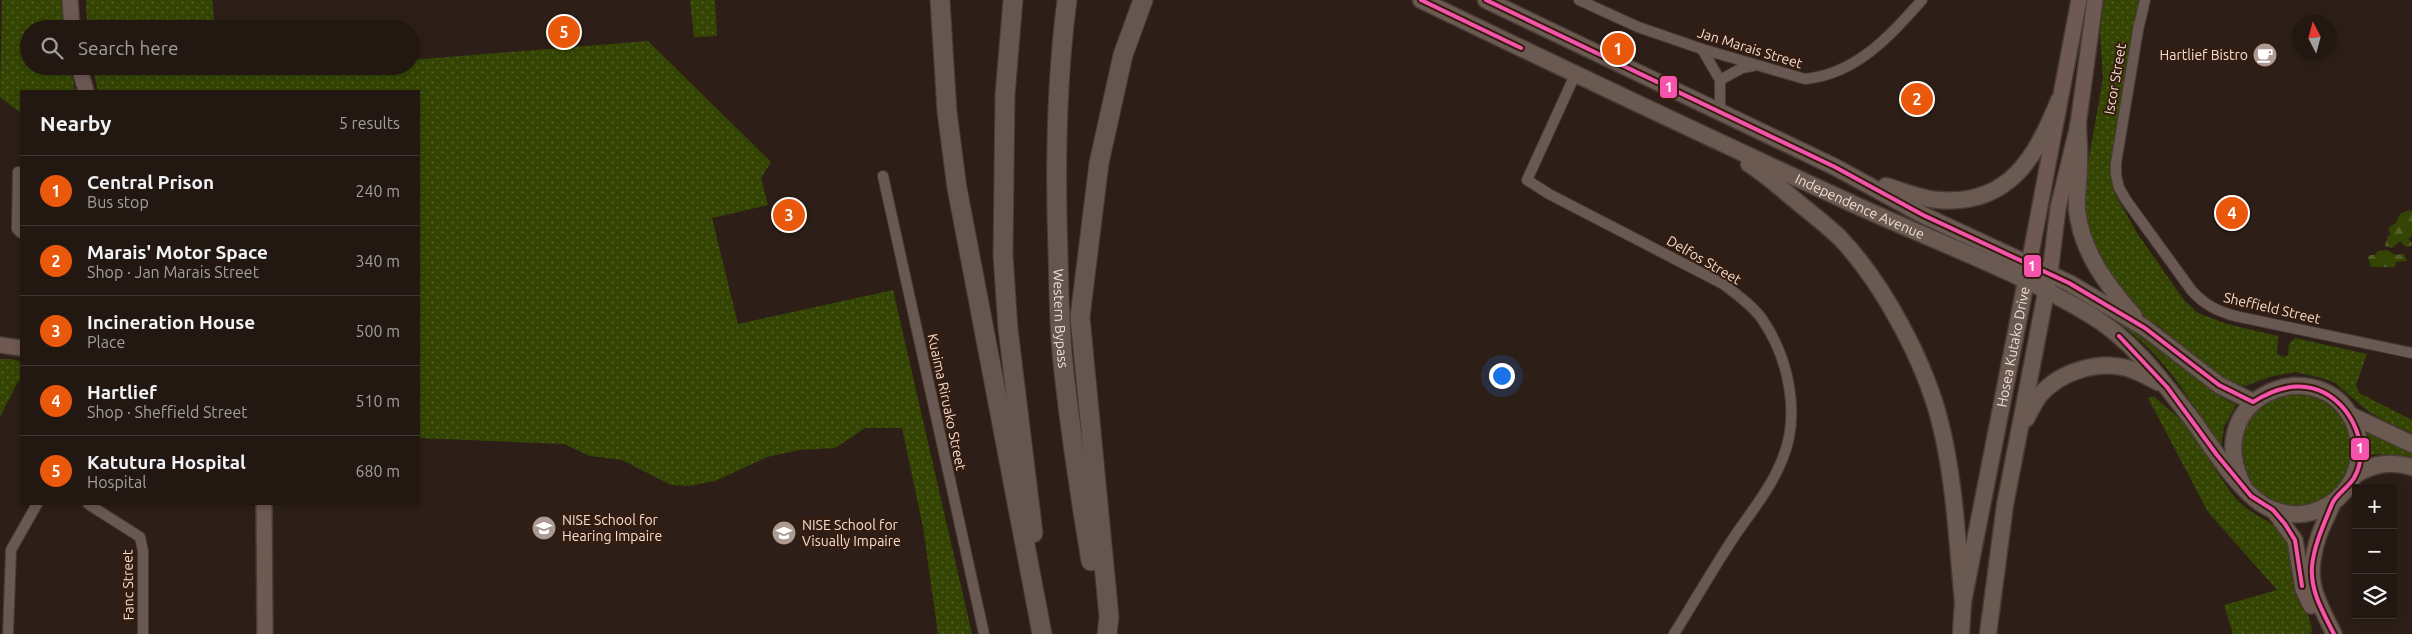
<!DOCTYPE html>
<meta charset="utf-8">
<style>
body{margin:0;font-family:Ubuntu,sans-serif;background:#2a201a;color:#f1f3f6}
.controls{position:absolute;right:15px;bottom:15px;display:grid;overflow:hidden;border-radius:0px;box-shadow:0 2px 8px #0003}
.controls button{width:45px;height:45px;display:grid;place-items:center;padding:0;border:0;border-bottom:1px solid #3f3631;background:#221711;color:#f1f3f6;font:25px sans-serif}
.compass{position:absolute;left:2292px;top:15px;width:45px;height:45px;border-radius:50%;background:#221711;box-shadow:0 2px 8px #0003;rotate:354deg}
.you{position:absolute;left:1501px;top:375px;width:18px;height:18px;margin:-12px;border:4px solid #fff;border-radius:50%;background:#1a73e8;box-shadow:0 0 0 8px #1a73e833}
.badge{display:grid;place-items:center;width:32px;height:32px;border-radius:50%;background:#ea580c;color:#fff;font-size:16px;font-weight:700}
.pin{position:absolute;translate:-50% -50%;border:2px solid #fff;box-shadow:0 1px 5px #0006}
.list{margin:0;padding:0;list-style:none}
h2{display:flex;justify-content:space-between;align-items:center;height:65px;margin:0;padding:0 20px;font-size:21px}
h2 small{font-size:16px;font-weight:400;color:#a29f9f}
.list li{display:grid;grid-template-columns:32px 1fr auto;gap:15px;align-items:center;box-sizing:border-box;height:70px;padding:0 20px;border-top:1px solid #3f3631}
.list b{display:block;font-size:19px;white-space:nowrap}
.list p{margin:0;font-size:16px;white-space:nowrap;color:#a29f9f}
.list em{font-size:16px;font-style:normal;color:#a29f9f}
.icon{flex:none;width:28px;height:28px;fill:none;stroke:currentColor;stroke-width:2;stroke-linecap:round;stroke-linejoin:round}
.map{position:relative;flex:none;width:2412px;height:634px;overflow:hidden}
.search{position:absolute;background:#221711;box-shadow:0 2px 8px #0003;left:20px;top:20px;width:400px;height:55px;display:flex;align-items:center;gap:12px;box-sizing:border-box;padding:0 18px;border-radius:28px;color:#a29f9f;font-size:19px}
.panel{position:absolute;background:#221711;box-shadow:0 2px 8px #0003;left:20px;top:90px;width:400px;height:415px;border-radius:0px}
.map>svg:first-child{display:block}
</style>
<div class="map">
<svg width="2412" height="634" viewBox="0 0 2412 634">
<defs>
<pattern id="grass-dots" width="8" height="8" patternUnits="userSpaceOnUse" patternTransform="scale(1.25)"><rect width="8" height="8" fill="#344503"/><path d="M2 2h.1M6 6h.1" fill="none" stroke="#525f27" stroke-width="1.8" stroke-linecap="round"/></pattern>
<pattern id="forest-firs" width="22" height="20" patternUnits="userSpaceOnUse" patternTransform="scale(1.25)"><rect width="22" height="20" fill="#344503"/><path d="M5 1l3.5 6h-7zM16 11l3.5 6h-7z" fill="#525f27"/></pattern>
</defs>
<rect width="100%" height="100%" fill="#2d1f17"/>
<g fill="url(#grass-dots)">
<polygon points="2,0 63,0 65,29 29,29 29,66 70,66 75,91 21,91 21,113 0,97"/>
<polygon points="86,0 212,0 215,29 87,29"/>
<polygon points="690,0 715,0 717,36 694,37"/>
<polygon points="2104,0 2139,0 2114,142 2111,170 2114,192 2137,233 2184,300 2198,313 2227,324 2278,336 2277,354 2284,357 2288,355 2289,344 2295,338 2367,354 2356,385 2359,393 2412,420 2412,433 2387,422 2369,412 2335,383 2322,378 2295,372 2269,377 2246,386 2227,382 2189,355 2164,330 2136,311 2118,287 2091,241 2085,219 2085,181 2103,78 2100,33"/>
<polygon points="648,41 771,162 761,178 768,205 712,218 738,324 893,290 972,634 938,634 923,527 902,428 865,428 835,448 799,450 767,457 715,481 689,486 671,485 622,460 590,456 564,444 419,438 419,91 98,91 92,66 218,66 219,75 329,66 411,66 411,60"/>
<path d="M 2094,306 L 2122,323 L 2221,397 L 2236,405 L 2224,427 L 2221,449 C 2197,411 2174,371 2141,341 C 2126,328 2110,317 2094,306 Z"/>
<polygon points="0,359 11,359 21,362 21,379 17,383 0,417"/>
<circle cx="2295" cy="450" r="56"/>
<path d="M 2154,396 C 2164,406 2176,414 2185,425 C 2204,448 2218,477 2237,500 C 2251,515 2272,520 2282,534 C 2293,548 2289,563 2292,578 C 2296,598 2310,611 2312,631 L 2310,634 L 2233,634 L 2224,605 L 2277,590 L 2208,512 L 2148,398 Z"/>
<polygon points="2367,430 2412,451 2412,462 2380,454 2370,455"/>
</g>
<g fill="url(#forest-firs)">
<polygon points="2409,210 2412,211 2412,237 2408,239 2412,243 2411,246 2406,247 2400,241 2392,248 2385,246 2388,235 2391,236 2388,228 2396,223 2400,214"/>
<polygon points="2387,250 2396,255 2404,254 2407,261 2396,262 2395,267 2371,267 2368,258 2370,255 2375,255 2378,251"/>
</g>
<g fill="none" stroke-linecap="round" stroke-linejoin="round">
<defs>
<g id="street">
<path d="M 1579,0 L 1638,27 L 1702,49 L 1805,79 C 1856,74 1889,37 1922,0"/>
<path d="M 2145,0 L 2138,30 L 2116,163 L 2116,175 L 2119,188 L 2126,200 L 2192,291 C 2205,305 2217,311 2235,316 L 2412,353"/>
<polyline points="1702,49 1720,80 1720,112"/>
<path d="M 1575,75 L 1527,180 L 1549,194 L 1723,284 C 1736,294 1752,305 1762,319 C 1789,358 1801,416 1782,460 C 1771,488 1751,512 1734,537 C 1713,569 1694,602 1674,634"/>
<polyline points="1720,80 1742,68 1753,66"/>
<polyline points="18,172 17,229 21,233"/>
<polyline points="883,176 984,634"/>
<polyline points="88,504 140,537 143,551 143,634"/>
<polyline points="8,634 11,550 37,504"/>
</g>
<g id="secondary">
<polyline points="70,0 72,29"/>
<polyline points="79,66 86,91"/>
<polyline points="2029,264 2079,0"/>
<polyline points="2050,273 2058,208 2078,125 2095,0"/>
<polyline points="0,345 21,348"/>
<path d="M 2333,503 C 2329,514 2323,524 2319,535 C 2304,580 2315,595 2334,634"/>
<polyline points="264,504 265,634"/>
<polyline points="2273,510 2295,540 2303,589 2311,606"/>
</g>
<g id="primary">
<path id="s1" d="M 1421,0 C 1564,69 1707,137 1851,203 C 1929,239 2015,270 2089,314 C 2132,339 2164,383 2194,422 C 2212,447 2242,497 2271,509 C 2328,532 2379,473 2352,419 C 2318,351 2199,395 2243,486"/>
<polyline points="1486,0 1835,167 1923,215 2069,283 2145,328 2219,385 2253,402"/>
<path d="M 2078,125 C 2078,139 2080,153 2079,167 C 2079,182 2076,195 2077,210 C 2082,253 2107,285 2134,316"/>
<path d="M 1749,164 C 1765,174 1779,187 1794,199 C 1809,212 1826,224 1840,238 C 1883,283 1925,362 1940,422 C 1955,481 1957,542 1963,602"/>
<path d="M 1886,186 C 1903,191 1921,199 1938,200 C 2009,206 2036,157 2059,100"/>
<polyline points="2350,415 2412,444"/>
<path d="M 2026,419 C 2030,412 2034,403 2039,396 C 2059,372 2097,360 2127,368 C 2138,371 2148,377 2158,382"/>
<path d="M 2355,475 C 2374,463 2391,461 2412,467"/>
<path id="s2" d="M 1961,634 L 1963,602 L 2028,271"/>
<polyline points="1988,634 2005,505 2048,282"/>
</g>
<g id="highway">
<polyline points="940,0 947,112 957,188 1042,634"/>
<polyline points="1013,0 1005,95 1003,255 1008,329 1033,533"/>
<path id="s3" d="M 1067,0 C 1056,84 1055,169 1058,253 C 1059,289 1059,326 1063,363 C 1070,429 1080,495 1091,561"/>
<polyline points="1107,634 1109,617 1080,317 1099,163 1123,55 1143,0"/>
</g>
</defs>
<use href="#street" stroke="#473b33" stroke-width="12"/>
<use href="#secondary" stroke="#473b33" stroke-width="18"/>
<use href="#primary" stroke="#473b33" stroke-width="19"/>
<use href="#highway" stroke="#473b33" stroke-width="21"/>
<use href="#street" stroke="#6a5953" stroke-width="10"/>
<use href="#secondary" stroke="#6e5a53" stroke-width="15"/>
<use href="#primary" stroke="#6b5a52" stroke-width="16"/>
<use href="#highway" stroke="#655650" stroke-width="19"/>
<defs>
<g id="bus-1">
<polyline points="1421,0 1521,48"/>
<path d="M 1486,0 L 1835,167 L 1923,215 L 2069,283 L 2145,328 L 2219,385 L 2253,402 C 2275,388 2300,380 2325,393 C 2353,409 2371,448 2354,478 C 2348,488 2336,494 2332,504 C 2324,524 2314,545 2312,566 C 2310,591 2323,612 2334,634"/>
<polyline points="2119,336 2167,387 2217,455 2251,496 2273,510 2285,524 2295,540 2302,586"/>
</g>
</defs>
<use href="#bus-1" stroke="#361c0e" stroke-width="8"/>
<use href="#bus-1" stroke="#f653ac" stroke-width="4"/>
</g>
<defs>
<symbol id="cafe-disc" viewBox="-11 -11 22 22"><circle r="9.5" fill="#ac9b92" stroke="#361c0e"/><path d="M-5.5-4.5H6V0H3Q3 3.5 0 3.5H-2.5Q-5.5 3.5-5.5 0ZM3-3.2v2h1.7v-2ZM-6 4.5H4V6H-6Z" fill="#fff"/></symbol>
<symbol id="school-disc" viewBox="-11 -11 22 22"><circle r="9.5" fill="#ac9b92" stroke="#361c0e"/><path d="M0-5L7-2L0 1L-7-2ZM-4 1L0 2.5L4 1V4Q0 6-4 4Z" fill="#fff"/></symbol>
</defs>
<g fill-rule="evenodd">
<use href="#cafe-disc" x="2251" y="41" width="28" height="28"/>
<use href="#school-disc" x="530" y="514" width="28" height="28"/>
<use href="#school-disc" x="770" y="519" width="28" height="28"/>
</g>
<g text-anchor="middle" stroke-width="4" stroke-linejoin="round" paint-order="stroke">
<g font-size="14" fill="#f0ded5" stroke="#361c0e">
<text transform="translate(1750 48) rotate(17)" y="5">Jan Marais Street</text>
<text transform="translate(2115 79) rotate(-80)" y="5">Iscor Street</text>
<text dy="5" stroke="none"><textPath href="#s1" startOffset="485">Independence Avenue</textPath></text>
<text transform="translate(1704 260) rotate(30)" y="5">Delfos Street</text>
<text transform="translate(2272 308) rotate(13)" y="5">Sheffield Street</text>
<text dy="5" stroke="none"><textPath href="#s3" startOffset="319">Western Bypass</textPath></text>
<text dy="5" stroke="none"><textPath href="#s2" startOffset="292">Hosea Kutako Drive</textPath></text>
<text transform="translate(947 402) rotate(78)" y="5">Kuaima Riruako Street</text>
<text transform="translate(128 585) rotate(-91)" y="5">Fanc Street</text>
</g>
<g font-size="14" fill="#f0ded5" stroke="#361c0e" text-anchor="start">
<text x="2248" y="60" text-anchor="end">Hartlief Bistro</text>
<text x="562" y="525">NISE School for<tspan x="562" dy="16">Hearing Impaire</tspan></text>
<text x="802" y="530">NISE School for<tspan x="802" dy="16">Visually Impaire</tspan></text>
</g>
</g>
<g stroke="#361c0e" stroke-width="2">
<rect x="1659" y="75" width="19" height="24" rx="5" fill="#f653ac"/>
<rect x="2023" y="254" width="19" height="24" rx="5" fill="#f653ac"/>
<rect x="2350" y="437" width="20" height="24" rx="5" fill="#f653ac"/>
</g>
<g font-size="14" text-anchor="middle" font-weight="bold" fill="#fff">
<text x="1669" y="92">1</text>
<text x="2032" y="271">1</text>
<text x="2360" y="453">1</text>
</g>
</svg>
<div class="controls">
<button>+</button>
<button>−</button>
<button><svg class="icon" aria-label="layers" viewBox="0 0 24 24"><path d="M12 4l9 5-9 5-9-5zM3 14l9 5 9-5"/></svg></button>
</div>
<svg class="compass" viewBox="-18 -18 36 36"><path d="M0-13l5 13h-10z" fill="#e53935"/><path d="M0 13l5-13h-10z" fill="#a29f9f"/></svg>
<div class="you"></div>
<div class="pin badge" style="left:1618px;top:49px">1</div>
<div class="pin badge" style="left:1917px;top:99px">2</div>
<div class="pin badge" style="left:789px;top:215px">3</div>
<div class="pin badge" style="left:2232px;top:213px">4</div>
<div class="pin badge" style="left:564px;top:32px">5</div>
<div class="search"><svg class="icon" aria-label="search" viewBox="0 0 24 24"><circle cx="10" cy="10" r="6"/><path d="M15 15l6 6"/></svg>Search here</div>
<section class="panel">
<h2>Nearby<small>5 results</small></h2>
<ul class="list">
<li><span class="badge">1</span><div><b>Central Prison</b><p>Bus stop</p></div><em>240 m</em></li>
<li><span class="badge">2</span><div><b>Marais' Motor Space</b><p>Shop · Jan Marais Street</p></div><em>340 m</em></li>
<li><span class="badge">3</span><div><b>Incineration House</b><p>Place</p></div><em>500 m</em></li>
<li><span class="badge">4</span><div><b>Hartlief</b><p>Shop · Sheffield Street</p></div><em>510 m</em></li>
<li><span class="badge">5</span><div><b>Katutura Hospital</b><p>Hospital</p></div><em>680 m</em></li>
</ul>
</section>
</div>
